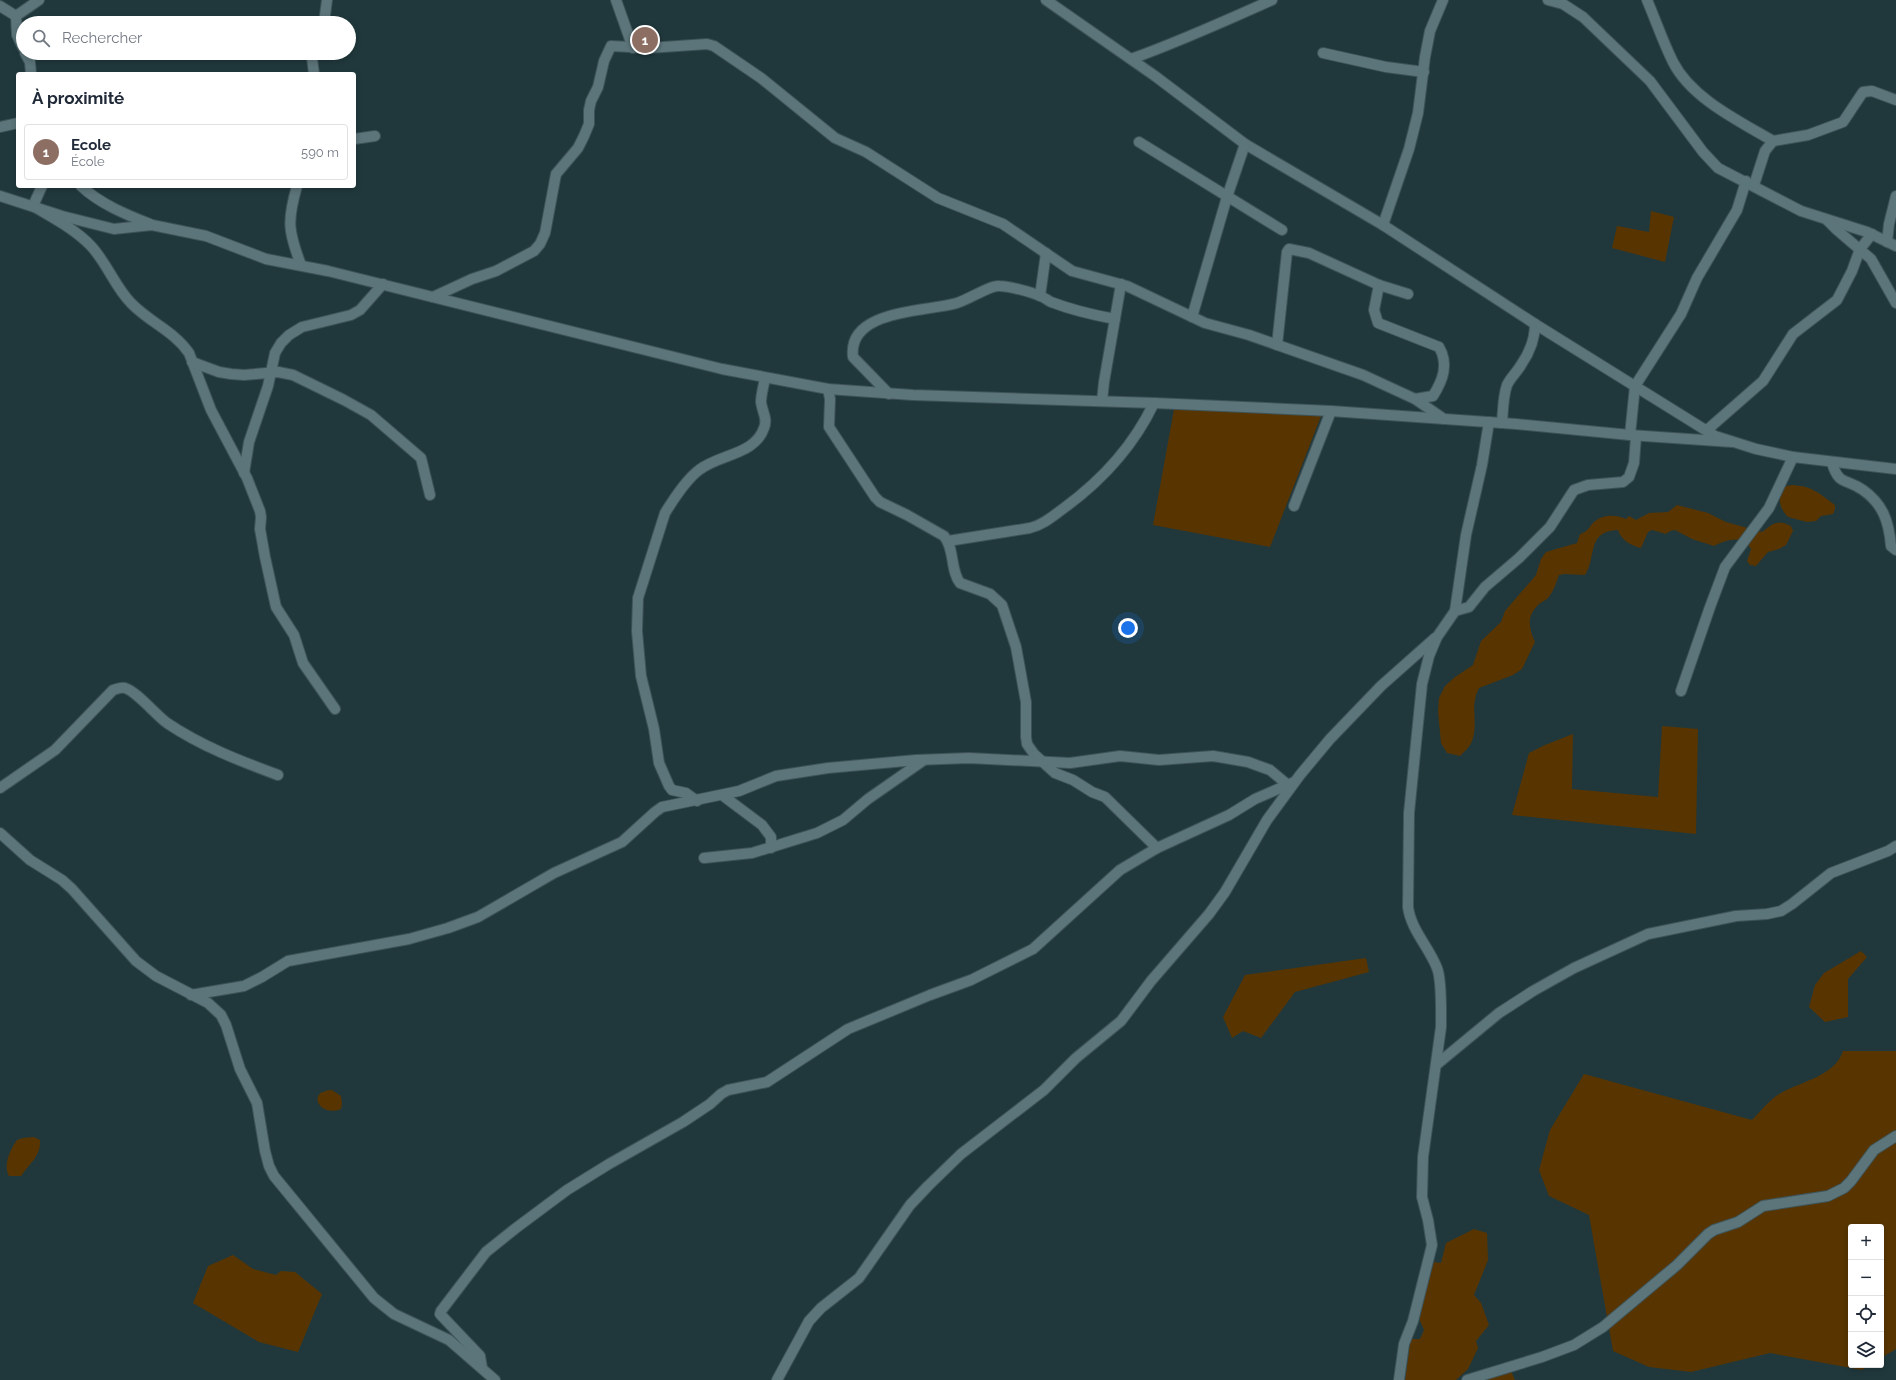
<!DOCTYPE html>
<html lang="fr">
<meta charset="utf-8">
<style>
body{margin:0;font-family:Raleway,sans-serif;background:#f2f2f3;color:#1f2937}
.controls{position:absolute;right:12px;bottom:12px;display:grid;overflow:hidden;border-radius:4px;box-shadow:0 2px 6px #0003}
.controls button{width:36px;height:36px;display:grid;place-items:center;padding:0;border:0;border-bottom:1px solid #e0e1e3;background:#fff;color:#1f2937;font:20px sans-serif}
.you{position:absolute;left:1128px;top:628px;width:14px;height:14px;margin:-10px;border:3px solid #fff;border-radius:50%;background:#1a73e8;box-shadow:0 0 0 6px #1a73e833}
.badge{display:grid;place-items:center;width:26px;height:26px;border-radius:50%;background:#2563eb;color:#fff;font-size:13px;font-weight:700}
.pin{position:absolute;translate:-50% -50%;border:2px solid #fff;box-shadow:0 1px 4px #0006}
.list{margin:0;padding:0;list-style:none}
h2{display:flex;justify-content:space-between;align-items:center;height:52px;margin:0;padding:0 16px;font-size:17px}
h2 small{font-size:13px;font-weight:400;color:#747a83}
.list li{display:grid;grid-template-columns:26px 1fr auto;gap:12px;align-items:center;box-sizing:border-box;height:56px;margin:0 8px 8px;padding:0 8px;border:1px solid #e0e1e3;border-radius:4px}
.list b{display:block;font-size:15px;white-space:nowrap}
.list p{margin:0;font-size:13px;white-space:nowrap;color:#747a83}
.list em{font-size:13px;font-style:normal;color:#747a83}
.icon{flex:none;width:22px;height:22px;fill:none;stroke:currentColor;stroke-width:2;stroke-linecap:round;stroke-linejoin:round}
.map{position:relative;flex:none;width:1896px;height:1380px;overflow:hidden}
.search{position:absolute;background:#fff;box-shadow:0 2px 6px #0003;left:16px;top:16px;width:340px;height:44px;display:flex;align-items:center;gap:10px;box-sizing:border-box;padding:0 14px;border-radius:22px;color:#747a83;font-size:15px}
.panel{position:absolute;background:#fff;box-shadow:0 2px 6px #0003;left:16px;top:72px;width:340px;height:116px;border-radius:4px}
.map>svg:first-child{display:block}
</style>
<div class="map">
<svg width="1896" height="1380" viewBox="0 0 1896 1380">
<rect width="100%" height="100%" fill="#20383c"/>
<g fill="#583500">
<polygon points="1651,211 1674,217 1665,262 1612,248 1617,226 1649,232"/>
<polygon points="1175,404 1323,411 1270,547 1153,525"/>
<path d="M 1792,485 C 1812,486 1819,493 1835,505 L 1835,509 L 1833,514 L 1821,516 L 1816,521 L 1807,522 L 1788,517 C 1779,507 1778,500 1782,487 Z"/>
<path d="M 1677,505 L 1708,513 L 1726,522 L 1762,532 C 1774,523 1777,519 1791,526 L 1793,531 L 1786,545 L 1779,549 L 1768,552 L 1756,566 L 1750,565 L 1747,561 L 1751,549 C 1743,534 1726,540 1714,546 L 1692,539 L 1675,530 L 1670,531 L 1666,534 L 1652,530 L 1648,532 L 1641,548 C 1631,546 1620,539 1618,530 C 1586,531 1597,557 1585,575 L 1565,574 L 1559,575 C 1556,583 1554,591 1548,598 C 1545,601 1541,602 1538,605 C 1526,617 1529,628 1535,642 L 1522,669 L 1513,675 L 1479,688 C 1469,708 1479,722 1472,741 C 1470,747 1464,752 1460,756 L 1447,753 L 1441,743 L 1438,712 L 1439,698 L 1445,686 L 1455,677 L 1473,665 L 1481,641 L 1501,622 L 1505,611 L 1536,575 L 1541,559 L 1546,552 L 1577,543 L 1580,534 C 1587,532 1588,529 1592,524 C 1601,514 1615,514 1626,519 L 1629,516 L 1636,520 L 1649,513 L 1668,512 Z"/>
<polygon points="1662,726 1698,729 1696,834 1512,815 1529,753 1545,745 1573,734 1572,789 1658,797"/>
<polygon points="1861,951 1867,957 1848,979 1848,1017 1825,1022 1809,1007 1815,985 1824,973"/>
<polygon points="1366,958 1369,972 1295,992 1261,1038 1243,1031 1232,1038 1223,1017 1245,975"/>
<path d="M 1843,1051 L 1896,1051 L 1896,1349 L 1881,1358 L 1881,1227 L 1851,1227 L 1851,1365 L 1869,1365 L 1862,1370 L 1770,1353 L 1691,1372 L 1649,1367 L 1613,1351 L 1589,1215 L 1549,1196 L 1539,1170 L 1550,1130 L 1584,1074 L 1752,1120 C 1761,1111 1770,1099 1781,1093 C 1802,1081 1835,1076 1843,1051 Z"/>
<path d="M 332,1090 L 341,1096 L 342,1104 L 341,1109 C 320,1118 305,1091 332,1090 Z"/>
<path d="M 34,1137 L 40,1140 C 41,1156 30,1163 21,1176 L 9,1176 C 3,1165 10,1150 17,1140 L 23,1138 Z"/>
<polygon points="1474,1229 1487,1233 1488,1260 1474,1295 1481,1303 1489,1325 1476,1341 1478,1348 1468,1369 1456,1380 1405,1380 1410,1343 1412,1339 1420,1339 1424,1330 1420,1321 1420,1312 1434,1262 1441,1263 1446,1243"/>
<polygon points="233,1255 253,1269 276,1275 281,1271 295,1272 322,1294 298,1352 259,1342 193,1303 208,1266"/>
<polygon points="1509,1367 1515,1380 1467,1380"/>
</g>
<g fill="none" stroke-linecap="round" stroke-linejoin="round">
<defs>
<g id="minor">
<polyline points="616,0 633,48"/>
<polyline points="1046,0 1155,76 1245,144 1383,225 1535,324 1715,436 1756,449 1793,457 1896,469"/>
<polyline points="1548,0 1563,4 1583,17 1650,81 1703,152 1718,168 1801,211 1867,232 1896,246"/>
<path d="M 1647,0 C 1656,21 1663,42 1673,62 C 1691,98 1739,121 1773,141"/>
<polyline points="0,6 16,16 17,35 23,48"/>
<polyline points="16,16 39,0"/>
<polyline points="324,23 327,0"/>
<polyline points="25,53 30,62 31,74"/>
<polyline points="1323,53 1386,67 1424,72"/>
<path d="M 1131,59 C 1179,42 1225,21 1272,0"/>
<polyline points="314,74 312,58 314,53"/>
<polyline points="0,127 18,123"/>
<polyline points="354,139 375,136"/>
<polyline points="1139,142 1282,230"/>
<polyline points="1754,185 1765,151 1773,141 1808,135 1843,122 1863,92 1872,91 1896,100"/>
<path d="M 42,186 L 33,206 C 53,218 75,229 91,246 C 107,263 115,287 131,303 C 149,322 174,331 189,353 L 211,410 L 247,478 L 260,511 L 261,517 L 260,529 L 265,557 L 276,607 L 294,635 L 303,663 L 335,709"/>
<path d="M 81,186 C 100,204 127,215 150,224"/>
<path d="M 297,186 C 287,221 288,231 301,265"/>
<polyline points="0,196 62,216 114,229 152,225 206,236 266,259 328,271 722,369 828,389 913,395 1154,403 1331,411 1516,424 1630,435 1732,442"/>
<polyline points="1827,220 1837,230 1871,259 1896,303"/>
<polyline points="1383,225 1409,149 1418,113 1425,57 1430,31 1443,0"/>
<polyline points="1887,242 1889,224 1896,196"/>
<path d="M 1379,285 L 1374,310 L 1378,323 L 1439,347 C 1449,364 1443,380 1433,396 L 1415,399"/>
<polyline points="1040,296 1046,253"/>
<polyline points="433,297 472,279 496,271 534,251 540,244 545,233 556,174 578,148 584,136 589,124 589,110 591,101 598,87 604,61 611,46 649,48 707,44 714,46 761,78 835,138 866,152 938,198 1003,224 1072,271 1127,286 1205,323 1249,335 1363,375 1415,399 1444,419"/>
<polyline points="1192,317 1227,197 1245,144"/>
<polyline points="1277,345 1287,252 1289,249 1309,253 1379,285 1408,294"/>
<polyline points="192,362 219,372 231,374 244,375 278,372 293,375 344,400 371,415 421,458 430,495"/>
<path d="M 828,389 L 830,399 L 829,427 L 875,497 L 880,502 L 907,515 L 944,536 C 955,549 950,570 960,583 L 990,594 L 1002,605 L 1016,647 L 1026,702 L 1026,737 L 1027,744 L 1034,754 L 1055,773 L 1073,780 L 1092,792 L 1105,797 L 1157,848"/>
<path d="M 889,394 L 853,357 C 847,309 927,312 957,303 C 967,300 991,285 999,286 C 1008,286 1032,292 1040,296 C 1044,297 1047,300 1051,302 C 1072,310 1093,315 1115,319"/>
<polyline points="1102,401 1104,382 1121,284"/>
<path d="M 1502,423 C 1503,411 1503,396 1507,385 C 1511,377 1517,372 1521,365 C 1530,352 1535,339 1535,324"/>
<polyline points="1707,430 1763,381 1793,334 1837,300 1852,271 1860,249 1872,234"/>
<polyline points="1630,435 1635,386 1681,314 1697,278 1737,210 1746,181"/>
<path d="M 1832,463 C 1839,486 1846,478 1863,490 C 1883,504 1889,522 1891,546 L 1896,550"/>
<polyline points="244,473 249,442 268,386 275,353 281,343 289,335 302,327 351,315 360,310 383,284"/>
<polyline points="1294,506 1331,411"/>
<path d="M 948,541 L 1030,528 C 1043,525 1053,516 1064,508 C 1101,481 1134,445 1154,403"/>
<polyline points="1455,611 1466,535 1482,465 1489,422"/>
<polyline points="1681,691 1710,607 1725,567 1769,508 1793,457"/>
<path d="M 0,788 L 55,750 L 113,690 C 117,689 120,687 125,688 C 136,691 156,715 167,723 C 201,746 240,761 278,775"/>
<polyline points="722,795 762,825 771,837 771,848"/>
<path d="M 697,801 L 686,793 L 672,790 L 669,786 L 659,763 L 654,729 L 641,676 L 637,631 L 638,598 L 665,513 C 673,500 687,479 699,470 C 719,454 755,455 764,428 C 768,418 762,412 761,402 C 761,394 764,385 765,378"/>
<polyline points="0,833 30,860 62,880 72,889 136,961 156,976 208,1003 221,1015 226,1025 240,1069 257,1103 265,1151 269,1166 274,1176 374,1298 394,1314 449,1340 495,1380"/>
<polyline points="704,858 752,853 817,833 843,820 868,799 924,760"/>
<polyline points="191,995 244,986 262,977 288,961 409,939 448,928 478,917 554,873 622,842 655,812 662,807 739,791 776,776 828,768 916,760 969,758 1070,763 1120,756 1159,760 1213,756 1248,762 1270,770 1288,785"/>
<polyline points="1436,1065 1499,1013 1533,991 1574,968 1648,934 1736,916 1767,914 1781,911 1792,904 1831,873 1888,851 1896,846"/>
<polyline points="482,1368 480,1356 440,1314 441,1311 486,1252 516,1228 567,1190 609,1164 683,1122 710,1104 721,1094 728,1090 767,1082 848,1029 930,995 971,980 1033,949 1120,870 1157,848 1229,815 1255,799 1294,782"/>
<polyline points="777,1380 809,1321 821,1308 859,1278 910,1205 928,1186 961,1154 1044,1090 1076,1058 1121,1021 1151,981 1209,914 1225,892 1267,820 1300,775 1330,739 1381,686 1435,638"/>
<path d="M 1399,1380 L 1404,1344 L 1413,1321 L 1432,1245 L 1428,1220 L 1422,1197 L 1423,1157 L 1441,1027 C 1441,1014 1442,980 1437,968 C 1429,947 1411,930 1408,907 L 1409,813 L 1422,684 L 1429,656 L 1437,637 L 1455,611 L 1469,607 L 1485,587 L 1519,558 L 1550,527 L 1574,490 L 1588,485 L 1623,482 L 1629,477 L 1634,463 L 1636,436"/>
<polyline points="1467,1380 1542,1357 1574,1345 1603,1327 1677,1265 1708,1234 1714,1230 1738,1222 1763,1206 1828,1196 1844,1188 1851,1181 1874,1150 1896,1136"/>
</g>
</defs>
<use href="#minor" stroke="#3e5357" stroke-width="12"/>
<use href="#minor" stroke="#5c757a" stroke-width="10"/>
</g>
</svg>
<div class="controls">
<button>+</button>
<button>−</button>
<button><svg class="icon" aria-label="locate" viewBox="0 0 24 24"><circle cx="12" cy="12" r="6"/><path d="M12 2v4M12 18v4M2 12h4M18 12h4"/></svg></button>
<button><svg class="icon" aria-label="layers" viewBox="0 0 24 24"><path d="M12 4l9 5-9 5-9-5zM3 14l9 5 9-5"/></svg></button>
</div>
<div class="you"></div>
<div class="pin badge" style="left:645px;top:40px;background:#8d6e63">1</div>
<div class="search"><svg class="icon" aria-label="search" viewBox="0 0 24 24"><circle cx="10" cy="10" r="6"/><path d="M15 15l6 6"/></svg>Rechercher</div>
<section class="panel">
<h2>À proximité<small></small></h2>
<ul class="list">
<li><span class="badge" style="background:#8d6e63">1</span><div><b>Ecole</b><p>École</p></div><em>590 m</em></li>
</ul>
</section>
</div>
